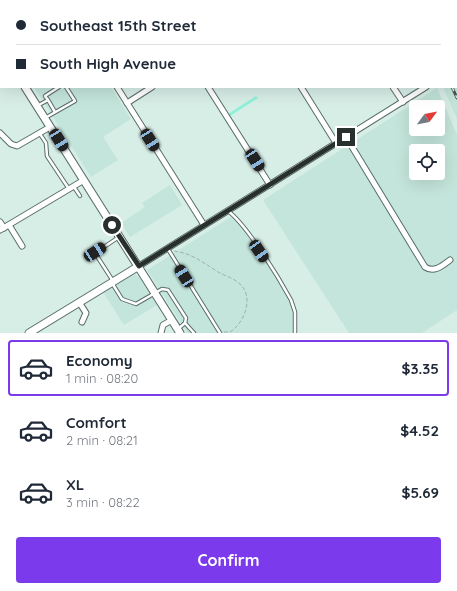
<!DOCTYPE html>
<meta charset="utf-8">
<style>
:root{--surface:#fff;--page:#f2f2f3;--text:#1f2937;--muted:#747a83;--line:#e0e1e3;--accent:#7c3aed}
body{margin:0;font-family:Quicksand,sans-serif;background:var(--page);color:var(--text);height:100vh;display:flex;flex-direction:column;font-size:15px;white-space:nowrap}
*{box-sizing:border-box;margin:0}
p{font-size:13px;color:var(--muted)}
.icon{flex:none;width:22px;height:22px;fill:none;stroke:currentColor;stroke-width:2;stroke-linecap:round;stroke-linejoin:round}
.map{position:relative;height:333px;overflow:hidden}
.details{display:flex;flex-direction:column;background:var(--surface);flex:1}
.details>*{flex:none}
.guide{position:absolute;left:0px;top:0px;width:457px;height:88px;box-shadow:0 4px 16px #0002;display:grid;align-content:center;height:88px;padding:0 16px;background:var(--surface)}
.needle{width:26px;rotate:58deg}
.controls{position:absolute;left:409px;top:100px;display:grid;gap:8px}
.controls a{display:grid;place-items:center;width:36px;height:36px;border-radius:4px;background:var(--surface);box-shadow:0 4px 16px #0002;font-size:20px}
.end{position:absolute;width:18px;height:18px;margin:-9px;border:5px solid #27302d;background:#fff;box-shadow:0 0 0 2px #fff}
.from{border-radius:50%}
.car{position:absolute;width:12px;height:24px;margin:-12px -6px;border-radius:5px;box-shadow:0 0 3px 1px #0007;background:linear-gradient(#222 24%,#8ab4d8 0 40%,#222 0 76%,#8ab4d8 0 86%,#222 0)}
.guide b{display:flex;align-items:center;gap:14px;height:38px;font-size:15px}
.guide b+b{border-top:1px solid var(--line)}
.guide i{width:10px;height:10px;background:var(--text)}
ul{padding:7px 0 0;list-style:none}
li{display:flex;align-items:center;gap:12px;height:56px;margin:0 8px 6px;padding:0 8px;border:2px solid transparent;border-radius:4px}
li div{flex:1}
li b{display:block;font-size:15px}
li em{font-style:normal;font-weight:800}
li.active{border-color:var(--accent)}
li>.icon{width:36px;height:36px;stroke-width:1.5}
.action{display:flex;gap:8px;margin-top:auto;padding:8px 16px}
.action a{flex:1;height:46px;border-radius:4px;background:var(--accent);color:#fff;font-size:16px;font-weight:800;line-height:46px;text-align:center}
.map>svg:first-child{display:block}
</style>
<div class="map">
<svg width="457" height="333" viewBox="0 0 457 333">
<rect width="100%" height="100%" fill="#d7eee7"/>
<g fill="#c4e5db" fill-rule="evenodd">
<path d="M405,0h52v119l-14,-32h13v-86z"/>
<path d="M34,87h77l20,32 -28,18 15,23 -27,17z"/>
<path d="M437,88l20,47v175l-35,23h-73l-86,-133zM416,107h22v22h-22zM416,151h22v22h-22z"/>
<path d="M170,185l12,20 -52,32 -9,-14 24,-16 -3,-4z"/>
<path d="M234,215l38,55 23,37 1,26h-109l-40,-63z"/>
<path d="M134,274l5,3 18,28 -33,20 -21,-33z"/>
</g>
<path fill="#8df1d8" d="M256,96l2,2 -28,18 -2,-2z"/>
<g fill="none" stroke-linecap="round" stroke-linejoin="round">
<g stroke="#5a6e69" stroke-width="4.5">
<g id="lane">
<path d="M456,69l1,-1"/>
<path d="M48,100l7,12"/>
<path d="M37,106l11,-6 -3,-4 14,-9"/>
<path d="M45,118l30,-17 -9,-14"/>
<path d="M40,134l6,9 1,13 22,33"/>
<path d="M74,187l6,9"/>
<path d="M228,211c19,14 51,67 63,89l4,12v21"/>
<path d="M168,249l52,84"/>
<path d="M113,281l-18,-28 24,-16"/>
<path d="M112,283l10,16 14,5 26,-15 6,1 18,28 -1,5 -7,6"/>
<path d="M185,323l9,10"/>
</g>
</g>
<g stroke="#5a6e69" stroke-width="7">
<g id="street">
<path d="M62,0l1,1"/>
<path d="M153,0l1,1"/>
<path d="M246,0v1"/>
<path d="M338,0v1"/>
<path d="M6,1l1,-1"/>
<path d="M290,1l2,-1"/>
<path d="M0,5l1,-1"/>
<path d="M0,80l1,-1"/>
<path d="M117,87l87,138"/>
<path d="M208,87l62,98"/>
<path d="M301,87l35,56"/>
<path d="M393,87l10,15"/>
<path d="M127,103l25,-16"/>
<path d="M0,133l11,11 6,2 33,-19"/>
<path d="M346,137l79,130c9,6 17,-1 25,-7"/>
<path d="M0,222l4,6"/>
<path d="M9,225l13,21"/>
<path d="M0,230l84,-50"/>
<path d="M139,266l287,-179"/>
<path d="M79,302l7,11 -4,9"/>
<path d="M161,333l2,-8 9,-5"/>
</g>
</g>
<g stroke="#5a6e69" stroke-width="9">
<g id="secondary">
<path d="M0,47l1,2"/>
<path d="M25,87l155,246"/>
<path d="M29,333l110,-67"/>
</g>
</g>
<path stroke="#9eb1ab" stroke-width="1" stroke-dasharray="4 2" stroke-linecap="butt" d="M174,251c17,2 30,12 44,21 9,5 20,7 26,17 8,14 -1,35 -14,43h-7"/>
<use href="#lane" stroke="#fff" stroke-width="2.5"/>
<use href="#street" stroke="#fff" stroke-width="5"/>
<use href="#secondary" stroke="#fff" stroke-width="7"/>
<g stroke="#495551" stroke-width="3">
<g id="rail">
<path d="M414,0v1"/>
<path d="M442,0v1"/>
<path d="M456,27l1,3"/>
<path d="M456,44l1,3"/>
<path d="M452,87l5,11"/>
</g>
</g>
<use href="#rail" stroke="#d7eee7" stroke-width="1.5" stroke-dasharray="4.5" stroke-linecap="butt"/>
</g>
<g fill="none" stroke-linecap="round" stroke-linejoin="round">
<path stroke="#27302d" stroke-width="5" d="M112,225l27,41 207,-129"/>
</g>
</svg>
<div class="controls">
<a><svg class="needle" viewBox="-14 -14 28 28"><path d="M0-13l5 13h-10z" fill="#e53935"/><path d="M0 13l5-13h-10z" fill="#747a83"/></svg></a>
<a><svg class="icon" aria-label="locate" viewBox="0 0 24 24"><circle cx="12" cy="12" r="6"/><path d="M12 2v4M12 18v4M2 12h4M18 12h4"/></svg></a>
</div>
<i class="end from" style="left:112px;top:225px"></i>
<i class="end" style="left:346px;top:137px"></i>
<i class="car" style="left:59px;top:140px;rotate:148deg"></i>
<i class="car" style="left:150px;top:140px;rotate:148deg"></i>
<i class="car" style="left:255px;top:160px;rotate:147deg"></i>
<i class="car" style="left:259px;top:251px;rotate:146deg"></i>
<i class="car" style="left:95px;top:252px;rotate:57deg"></i>
<i class="car" style="left:184px;top:276px;rotate:328deg"></i>
<div class="guide">
<b><i class="from"></i>Southeast 15th Street</b>
<b><i></i>South High Avenue</b>
</div>
</div>
<section class="details">
<ul>
<li class="active"><svg class="icon" aria-label="car" viewBox="0 0 24 24"><path d="M5 17H2v-5l4-1 3-4h7l3 4 3 1v5h-3M9 17h6M6 11h13"/><circle cx="7" cy="17" r="2"/><circle cx="17" cy="17" r="2"/></svg><div><b>Economy</b><p>1 min · 08:20</p></div><em>$3.35</em></li>
<li><svg class="icon" aria-label="car" viewBox="0 0 24 24"><path d="M5 17H2v-5l4-1 3-4h7l3 4 3 1v5h-3M9 17h6M6 11h13"/><circle cx="7" cy="17" r="2"/><circle cx="17" cy="17" r="2"/></svg><div><b>Comfort</b><p>2 min · 08:21</p></div><em>$4.52</em></li>
<li><svg class="icon" aria-label="car" viewBox="0 0 24 24"><path d="M5 17H2v-5l4-1 3-4h7l3 4 3 1v5h-3M9 17h6M6 11h13"/><circle cx="7" cy="17" r="2"/><circle cx="17" cy="17" r="2"/></svg><div><b>XL</b><p>3 min · 08:22</p></div><em>$5.69</em></li>
</ul>
<div class="action"><a>Confirm</a></div>
</section>
